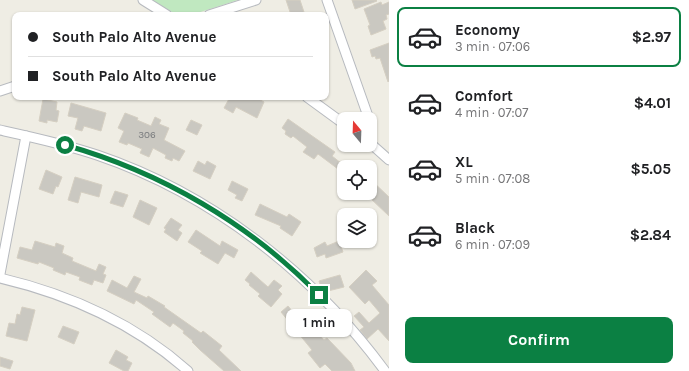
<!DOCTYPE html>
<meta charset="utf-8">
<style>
:root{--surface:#fff;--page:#f2f2f2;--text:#202124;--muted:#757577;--line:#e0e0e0;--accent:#0b8043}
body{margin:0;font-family:Karla,sans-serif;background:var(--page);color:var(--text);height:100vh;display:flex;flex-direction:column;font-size:15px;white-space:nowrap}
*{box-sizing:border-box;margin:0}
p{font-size:13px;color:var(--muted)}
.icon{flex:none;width:22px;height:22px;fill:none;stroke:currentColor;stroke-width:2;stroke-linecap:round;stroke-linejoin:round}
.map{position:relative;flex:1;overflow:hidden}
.details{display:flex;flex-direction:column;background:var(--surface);width:300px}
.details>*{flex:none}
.banner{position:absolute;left:12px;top:12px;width:317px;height:88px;border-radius:8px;box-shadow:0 1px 3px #0004;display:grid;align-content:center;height:88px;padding:0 16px;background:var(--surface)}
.needle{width:26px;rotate:341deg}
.tools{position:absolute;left:337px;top:112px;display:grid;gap:8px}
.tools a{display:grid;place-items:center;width:40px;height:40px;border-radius:8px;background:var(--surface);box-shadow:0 1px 3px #0004;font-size:20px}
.end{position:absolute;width:18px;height:18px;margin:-9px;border:5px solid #0b8043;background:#fff;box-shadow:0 0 0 2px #fff}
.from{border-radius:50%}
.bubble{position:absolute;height:28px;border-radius:8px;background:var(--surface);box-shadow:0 1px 3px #0004;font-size:13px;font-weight:700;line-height:28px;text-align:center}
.banner b{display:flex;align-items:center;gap:14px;height:38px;font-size:15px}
.banner b+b{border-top:1px solid var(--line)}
.banner i{width:10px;height:10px;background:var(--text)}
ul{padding:7px 0 0;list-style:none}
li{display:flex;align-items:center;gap:12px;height:60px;margin:0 8px 6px;padding:0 8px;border:2px solid transparent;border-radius:8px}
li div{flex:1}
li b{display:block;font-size:15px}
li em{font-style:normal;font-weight:700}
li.selected{border-color:var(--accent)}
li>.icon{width:36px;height:36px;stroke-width:1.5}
.button{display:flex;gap:8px;margin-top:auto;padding:8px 16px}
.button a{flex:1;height:46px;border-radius:8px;background:var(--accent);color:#fff;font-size:16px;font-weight:700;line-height:46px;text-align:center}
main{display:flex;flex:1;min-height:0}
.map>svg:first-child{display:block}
</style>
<main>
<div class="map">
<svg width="389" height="371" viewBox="0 0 389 371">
<rect width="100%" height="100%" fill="#efede4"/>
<path fill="#c0e8c0" d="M152,0h86l-47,15h-14z"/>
<g fill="#cac8c1" stroke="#d5cfc2">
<path d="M286,0h14l5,15h-14z"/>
<path d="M352,0h24l1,1 -22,8z"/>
<path d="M381,2l1,3 7,-3v12l-3,1 1,4 -4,2 3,8 -15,6 -3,-9 2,-1 -6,-16z"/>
<path d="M389,43v38l-1,1 -8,-24 -4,1 -1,-3 -3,1 -2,-7z"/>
<path d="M230,97h25l9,5 -7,16 -21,-11 -3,6 -9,-5z"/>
<path d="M43,99l14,3 -1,8 3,1 -2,11 -10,-2v3l-8,-2z"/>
<path d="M71,103l35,10 -5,18 -17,-5 -2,5 -7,-2 3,-11 -10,-2z"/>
<path d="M125,113l13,5 -1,2 14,6 4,-9 6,3 -2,4 10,4 -5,12 21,11 -6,10 -6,-3 -1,3 -7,-3 1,-3 -13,-7 -4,9 -9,-4 2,-4 -14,-6 -1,2 -8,-3 5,-11 -6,-3z"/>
<path d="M288,119l47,33 -3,4 14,11h-2l-2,5 -24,-18 -4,5 -11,-7 4,-5 -14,-11 -2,2 -6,-4 1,-3 -4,-3z"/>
<path d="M191,120l11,5 -5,10 -11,-5z"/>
<path d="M198,161l7,4 2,-4 9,5 -6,13 -17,-8z"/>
<path d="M46,170l16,7 -4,10 -2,-1 -3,8 -14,-5z"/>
<path d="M75,177l27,8 -3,12 -18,-5 -3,11 -10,-3z"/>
<path d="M370,179l19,18v19l-19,-18z"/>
<path d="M232,181l16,8 -6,12 -7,-3 2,-3 -9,-5z"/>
<path d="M115,191l13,4 -5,12 -13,-4z"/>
<path d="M140,200l17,8 -8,17 -16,-8z"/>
<path d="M260,204l27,13 2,-3 12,8 -9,14 -12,-8 1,-2 -26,-11z"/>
<path d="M171,218l11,7 -4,5 4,3 -5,8 -13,-9 2,-3 -2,-1z"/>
<path d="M196,230l24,16 2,-5 16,9 -4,8 -9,-5 -7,11 -18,-11 2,-2 -14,-9z"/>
<path d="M35,241l20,6 1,-4 8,3 -2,7 11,5 -1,3 24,10 3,-7 7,3 -3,7 3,1 -3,8 -9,-3 -2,5 -13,-5 1,-3 -14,-5 -1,3 -12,-5 1,-2 -15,-6 -1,2 -21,-6 3,-11 12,3z"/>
<path d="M339,241l4,11 -17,6 -1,-4 -8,3 -3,-9 11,-6 2,4z"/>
<path d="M366,270l11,11 -5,4 17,20v36l-11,-12 -11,10 -7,-9 4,-3 -10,-11 5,-4 10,11 11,-10 -11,-13 -4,4 -16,-17z"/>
<path d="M251,272l17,15 6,-7 8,6 -4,4 4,4 -11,13 -13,-11 2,-2 -11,-9 1,-1 -5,-4z"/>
<path d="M340,275l4,12 -16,4 -2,-5 -5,2 -2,-7z"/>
<path d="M134,276l7,3 -7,13 13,6 1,-2 17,10 -1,1 37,26 2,-2 19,15 -3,4 22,21h-17l-24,-21 -8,-8 1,-1 -10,-8 1,-2 -11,-8 -3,4 -18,-13 2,-2 -18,-12 -2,4 -27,-13 5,-11 15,8z"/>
<path d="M288,306l21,25 4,-3 11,12 3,-2 24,25 4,8h-23l-7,-7 -5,4 -12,-15 4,-3 -31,-38z"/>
<path d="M22,307l13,3 -8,31 -21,-5 3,-13 6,1 2,-10 3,1z"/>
<path d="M63,326l16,6 -5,12 -16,-7z"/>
<path d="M116,350l12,7 -2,3 6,3 -4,8h-4l-15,-8z"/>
<path d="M0,357l13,4 -3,8 -10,-3z"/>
</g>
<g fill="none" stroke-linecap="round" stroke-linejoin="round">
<g stroke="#b7babf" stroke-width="11">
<g id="street">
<path d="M143,0l24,15"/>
<path d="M327,0l42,119"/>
<path d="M209,15l47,-15"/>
<path d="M0,91l15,-5"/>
<path d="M307,97l37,27"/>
<path d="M370,123l1,3 -1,11"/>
<path d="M0,130c32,7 65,14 97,25 115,39 216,118 288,216"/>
<path d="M370,143l19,17"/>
<path d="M0,274l26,-138"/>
<path d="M0,278c68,16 135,46 188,93"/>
</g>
</g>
<use href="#street" stroke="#fff" stroke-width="9"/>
</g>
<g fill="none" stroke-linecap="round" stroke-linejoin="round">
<path stroke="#0b8043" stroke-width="5" d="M65,145c96,27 185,79 254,150"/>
</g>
<g text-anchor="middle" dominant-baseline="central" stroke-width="3" stroke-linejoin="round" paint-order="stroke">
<g font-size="10" fill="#787a7d">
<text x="147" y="135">306</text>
</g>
</g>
</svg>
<div class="tools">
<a><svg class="needle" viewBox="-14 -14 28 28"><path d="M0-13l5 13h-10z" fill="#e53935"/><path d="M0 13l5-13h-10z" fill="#757577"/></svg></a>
<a><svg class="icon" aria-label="locate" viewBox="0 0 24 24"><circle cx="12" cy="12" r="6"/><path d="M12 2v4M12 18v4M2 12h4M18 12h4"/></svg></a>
<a><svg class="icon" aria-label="layers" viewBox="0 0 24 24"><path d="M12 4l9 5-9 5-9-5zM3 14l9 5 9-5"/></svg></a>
</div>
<i class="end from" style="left:65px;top:145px"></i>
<i class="end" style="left:319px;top:295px"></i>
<div class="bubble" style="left:286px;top:309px;width:66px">1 min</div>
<div class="banner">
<b><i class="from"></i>South Palo Alto Avenue</b>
<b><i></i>South Palo Alto Avenue</b>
</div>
</div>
<section class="details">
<ul>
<li class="selected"><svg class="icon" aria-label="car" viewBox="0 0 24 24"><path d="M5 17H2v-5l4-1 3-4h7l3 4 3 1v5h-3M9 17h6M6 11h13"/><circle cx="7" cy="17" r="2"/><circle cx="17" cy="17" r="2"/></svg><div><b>Economy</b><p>3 min · 07:06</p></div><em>$2.97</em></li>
<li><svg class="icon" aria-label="car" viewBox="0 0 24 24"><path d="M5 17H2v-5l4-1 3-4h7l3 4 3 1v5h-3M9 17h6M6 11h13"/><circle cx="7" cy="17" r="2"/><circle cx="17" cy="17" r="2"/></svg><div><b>Comfort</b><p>4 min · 07:07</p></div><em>$4.01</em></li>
<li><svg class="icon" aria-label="car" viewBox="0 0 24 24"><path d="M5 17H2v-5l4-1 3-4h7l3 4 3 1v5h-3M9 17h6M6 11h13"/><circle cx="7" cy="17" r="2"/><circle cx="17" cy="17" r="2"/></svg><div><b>XL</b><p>5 min · 07:08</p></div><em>$5.05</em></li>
<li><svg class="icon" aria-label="car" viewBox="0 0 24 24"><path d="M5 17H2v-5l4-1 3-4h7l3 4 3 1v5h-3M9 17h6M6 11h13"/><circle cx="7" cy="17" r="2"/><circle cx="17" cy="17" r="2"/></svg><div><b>Black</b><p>6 min · 07:09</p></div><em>$2.84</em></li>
</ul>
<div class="button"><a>Confirm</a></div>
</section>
</main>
